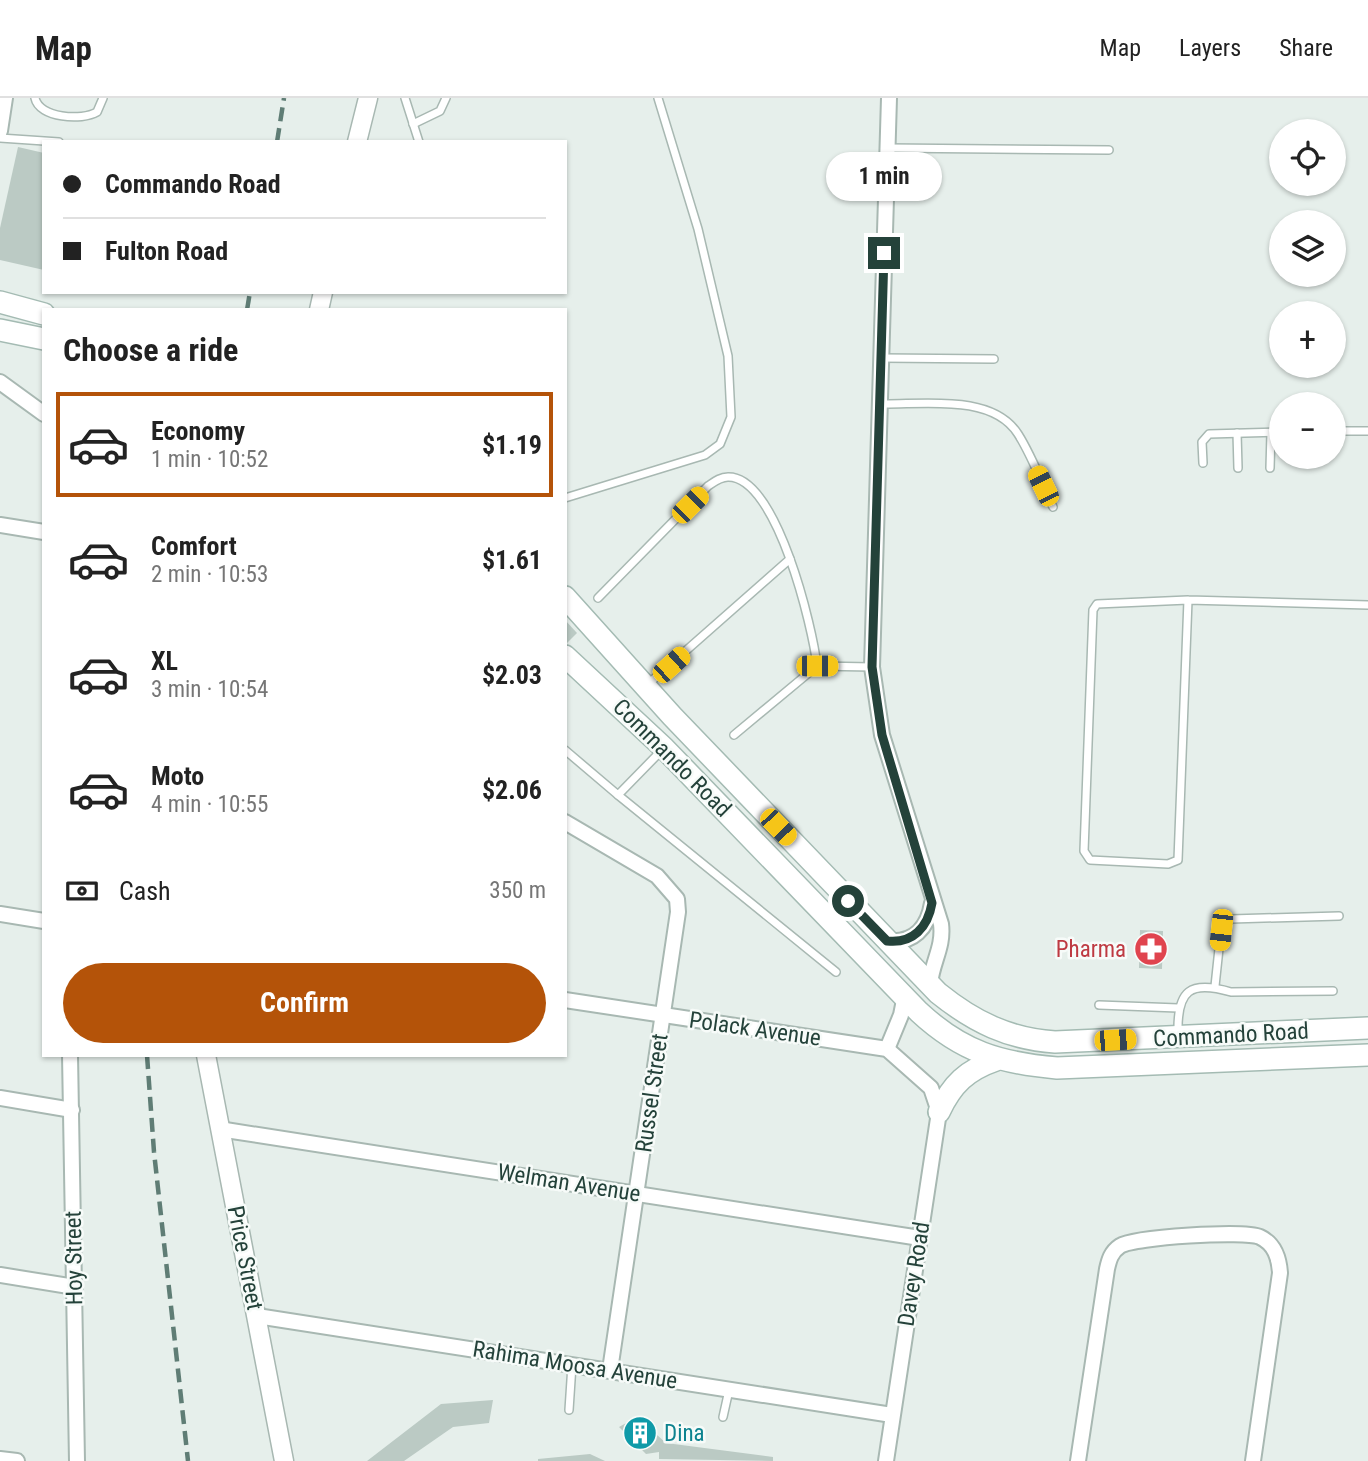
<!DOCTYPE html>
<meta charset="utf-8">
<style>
:root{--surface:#fff;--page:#f2f2f2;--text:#222;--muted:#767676;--line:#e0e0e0;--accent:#b45309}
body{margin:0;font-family:"Roboto Condensed",sans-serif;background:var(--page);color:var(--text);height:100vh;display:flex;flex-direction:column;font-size:26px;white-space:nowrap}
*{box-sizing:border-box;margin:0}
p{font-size:23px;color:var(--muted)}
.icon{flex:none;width:38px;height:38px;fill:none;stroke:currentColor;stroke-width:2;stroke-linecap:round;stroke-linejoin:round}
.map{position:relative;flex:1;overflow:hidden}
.details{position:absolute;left:42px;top:210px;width:525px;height:749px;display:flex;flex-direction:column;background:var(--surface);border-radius:0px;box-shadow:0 2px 5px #0004}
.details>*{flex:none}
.banner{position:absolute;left:42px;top:42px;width:525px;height:154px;border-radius:0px;box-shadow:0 2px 5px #0004;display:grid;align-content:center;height:154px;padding:0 21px;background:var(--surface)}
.fabs{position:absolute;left:1269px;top:21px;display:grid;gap:14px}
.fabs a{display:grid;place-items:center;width:77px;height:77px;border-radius:50%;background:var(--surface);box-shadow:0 2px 5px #0004;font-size:35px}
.end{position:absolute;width:32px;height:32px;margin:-16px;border:9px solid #24423a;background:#fff;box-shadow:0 0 0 4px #fff}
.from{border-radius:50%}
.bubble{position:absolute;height:49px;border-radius:24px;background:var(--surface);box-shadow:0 2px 5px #0004;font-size:23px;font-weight:700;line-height:49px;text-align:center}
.car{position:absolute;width:21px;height:42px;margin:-21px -10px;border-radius:9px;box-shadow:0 0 5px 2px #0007;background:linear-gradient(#f5c518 24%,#345 0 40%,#f5c518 0 76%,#345 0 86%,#f5c518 0)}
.banner b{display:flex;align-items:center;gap:24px;height:66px;font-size:26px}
.banner b+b{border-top:2px solid var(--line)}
.banner i{width:18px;height:18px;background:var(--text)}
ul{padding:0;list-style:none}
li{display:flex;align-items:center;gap:21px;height:105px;margin:0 14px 10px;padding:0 7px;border:4px solid transparent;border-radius:0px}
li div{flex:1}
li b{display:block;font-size:26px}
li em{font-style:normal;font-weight:700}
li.on{border-color:var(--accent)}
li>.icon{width:63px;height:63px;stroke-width:1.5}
h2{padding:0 21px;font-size:32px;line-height:84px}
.pay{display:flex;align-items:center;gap:18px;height:77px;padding:0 21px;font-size:26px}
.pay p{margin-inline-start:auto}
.primary-button{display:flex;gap:14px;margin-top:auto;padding:14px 21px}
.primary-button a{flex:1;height:80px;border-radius:42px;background:var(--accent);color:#fff;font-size:28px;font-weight:700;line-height:80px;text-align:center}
header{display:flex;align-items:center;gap:42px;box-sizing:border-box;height:98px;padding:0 35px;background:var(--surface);border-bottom:2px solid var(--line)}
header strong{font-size:33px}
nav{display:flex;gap:38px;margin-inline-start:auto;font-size:24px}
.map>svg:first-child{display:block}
</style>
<header>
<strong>Map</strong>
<nav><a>Map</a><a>Layers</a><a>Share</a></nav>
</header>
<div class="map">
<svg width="1368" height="1363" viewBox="0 0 1368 1363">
<rect width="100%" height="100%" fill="#e6efeb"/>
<g fill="#bbcac4">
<path d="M18,49l26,6v117l-44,-10v-32z"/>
<path d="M565,522l12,13 -12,12z"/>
<path d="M1140,832l23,1 -1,38 -23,-1z"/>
<path d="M493,1302l-4,23 -36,4 -49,34h-37l74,-57z"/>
<path d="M637,1319l29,26 107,14v4l-114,-2v-7l-13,2 -27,-27z"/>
<path d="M590,1356l15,7h-67v-2z"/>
</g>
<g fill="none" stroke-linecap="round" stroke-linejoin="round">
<g stroke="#a8b8b2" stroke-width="10">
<g id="service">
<path d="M35,0c4,20 47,23 62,14l6,-14"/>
<path d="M405,0l14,44"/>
<path d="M413,26l27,-13 6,-13"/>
<path d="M0,40l59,4"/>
<path d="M888,50l221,2"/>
<path d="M882,260l112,1"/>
<path d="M880,306c42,1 112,-11 138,30 14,22 24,49 35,73"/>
<path d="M1334,333h34"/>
<path d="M1237,335l1,35"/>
<path d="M1203,365l-1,-21 7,-8 72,-2"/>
<path d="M1270,370l1,-35"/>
<path d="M565,400l140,-43 15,-11 11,-27 -3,-61 -30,-127 -40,-131"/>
<path d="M598,500l110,-112c6,-4 12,-9 20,-9 49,-1 85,152 89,189l55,1"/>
<path d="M1188,502l-10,260 -10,4 -78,-4 -6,-9 9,-241 4,-6 91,-4 180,5"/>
<path d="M647,587l143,-126"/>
<path d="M734,637l83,-69"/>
<path d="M565,652l53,45 43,-44"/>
<path d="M618,697l218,177"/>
<path d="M1215,888l6,-56 10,-11 108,-3"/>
<path d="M1099,907l79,3"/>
<path d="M1178,935c-1,-43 12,-53 53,-41l102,-1"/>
<path d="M569,1312l3,-45"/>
<path d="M723,1319l6,-27"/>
</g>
</g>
<g stroke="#a8b8b2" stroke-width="18">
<g id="minor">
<path d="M889,0l-17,569 10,68 59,189c3,23 -9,38 -11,60"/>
<path d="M0,33l5,-33"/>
<path d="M0,284l44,32"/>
<path d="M0,427l44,7"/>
<path d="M565,724l92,54 20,23 1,13 -68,458"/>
<path d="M0,816l44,7"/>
<path d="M887,843c26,3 41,-13 45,-38"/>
<path d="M565,902l322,49 44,39 8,24 -53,349"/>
<path d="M887,951l14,-34 4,-20"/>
<path d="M70,957l7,406"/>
<path d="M0,1000l72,12"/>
<path d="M219,1031l701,109"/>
<path d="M0,1177l75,12"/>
<path d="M257,1218l635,99"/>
<path d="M0,1361l17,2"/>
<path d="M1078,1363l29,-192c2,-9 4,-17 13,-23 14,-9 125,-16 140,-9 15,7 19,21 20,36l-27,188"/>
</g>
</g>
<g stroke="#a8b8b2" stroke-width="21">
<g id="tertiary">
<path d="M357,44l11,-44"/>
<path d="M319,212l4,-18"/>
<path d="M206,957l78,406"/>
</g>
</g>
<g stroke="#a4bbb3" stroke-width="24">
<g id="secondary">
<path d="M0,204l44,12"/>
<path d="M0,232l44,9"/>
<path d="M565,499l107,119 266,277c36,29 71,46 117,49l313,-14"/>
<path d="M565,558l99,92 255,264c43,40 81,51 138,56l311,-13"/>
<path d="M939,1014c13,-28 28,-42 57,-52"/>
</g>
</g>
<use href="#service" stroke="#fff" stroke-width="7"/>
<use href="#minor" stroke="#fff" stroke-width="14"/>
<use href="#tertiary" stroke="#fff" stroke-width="18"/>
<use href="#secondary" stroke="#fff" stroke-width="21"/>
<g stroke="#5f7d75" stroke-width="4.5" stroke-dasharray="14 7" stroke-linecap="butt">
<path d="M277,44l7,-44"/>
<path d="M247,212l3,-18"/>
<path d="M147,957l7,97 34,309"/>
</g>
</g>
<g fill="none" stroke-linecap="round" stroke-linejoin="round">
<path stroke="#24423a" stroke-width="9" d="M848,803l39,40c26,3 41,-14 45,-38l-50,-168 -10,-68 12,-414"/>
</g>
<defs>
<g id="pharmacy-disc" transform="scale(1.75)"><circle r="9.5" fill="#e0444e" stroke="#f7fbf9"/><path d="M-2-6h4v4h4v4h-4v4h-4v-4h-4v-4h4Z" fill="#fff"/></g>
<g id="building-disc" transform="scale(1.75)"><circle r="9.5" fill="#0f9aa8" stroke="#f7fbf9"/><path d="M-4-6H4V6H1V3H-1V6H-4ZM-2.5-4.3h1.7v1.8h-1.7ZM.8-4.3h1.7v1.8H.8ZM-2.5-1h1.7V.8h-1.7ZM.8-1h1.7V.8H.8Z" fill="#fff"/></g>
</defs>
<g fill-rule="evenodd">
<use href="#pharmacy-disc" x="1151" y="851"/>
<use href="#building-disc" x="640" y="1335"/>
</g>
<g text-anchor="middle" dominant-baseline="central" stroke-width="5" stroke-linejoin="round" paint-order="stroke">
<g font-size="23" fill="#24423a" stroke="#f7fbf9">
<text transform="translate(672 660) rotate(45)">Commando Road</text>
<text transform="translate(755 931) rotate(8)">Polack Avenue</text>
<text transform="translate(1231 937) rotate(-3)">Commando Road</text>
<text transform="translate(652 995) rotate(-82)">Russel Street</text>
<text transform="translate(569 1085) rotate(9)">Welman Avenue</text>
<text transform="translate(74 1160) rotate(-91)">Hoy Street</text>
<text transform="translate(245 1160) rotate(79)">Price Street</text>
<text transform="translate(914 1176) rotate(-81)">Davey Road</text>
<text transform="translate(575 1267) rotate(9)">Rahima Moosa Avenue</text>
</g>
<g font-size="23" fill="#be3a42" stroke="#f7fbf9" text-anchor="end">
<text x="1126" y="851">Pharma</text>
</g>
<g font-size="23" fill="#0d838f" stroke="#f7fbf9" text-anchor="start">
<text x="664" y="1335">Dina</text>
</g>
</g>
</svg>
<div class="fabs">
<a><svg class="icon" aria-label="locate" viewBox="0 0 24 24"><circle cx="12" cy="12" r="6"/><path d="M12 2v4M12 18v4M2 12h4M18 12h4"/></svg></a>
<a><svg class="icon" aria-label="layers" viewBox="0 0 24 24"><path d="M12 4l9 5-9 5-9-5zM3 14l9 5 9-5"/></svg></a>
<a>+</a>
<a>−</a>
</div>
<i class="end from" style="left:848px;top:803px"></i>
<i class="end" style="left:884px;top:155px"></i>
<div class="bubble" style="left:826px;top:54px;width:116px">1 min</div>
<i class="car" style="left:1043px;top:388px;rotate:334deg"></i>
<i class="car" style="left:690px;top:407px;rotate:45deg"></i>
<i class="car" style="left:671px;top:567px;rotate:48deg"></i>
<i class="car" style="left:817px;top:568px;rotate:90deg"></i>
<i class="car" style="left:778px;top:729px;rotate:136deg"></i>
<i class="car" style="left:1221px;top:832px;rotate:186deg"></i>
<i class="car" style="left:1115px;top:942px;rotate:87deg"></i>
<div class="banner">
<b><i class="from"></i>Commando Road</b>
<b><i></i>Fulton Road</b>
</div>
<section class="details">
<h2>Choose a ride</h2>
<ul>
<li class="on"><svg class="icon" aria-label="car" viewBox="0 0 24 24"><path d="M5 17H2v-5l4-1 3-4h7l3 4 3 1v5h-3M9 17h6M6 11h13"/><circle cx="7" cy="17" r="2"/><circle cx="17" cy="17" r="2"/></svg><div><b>Economy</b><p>1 min · 10:52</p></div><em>$1.19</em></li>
<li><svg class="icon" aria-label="car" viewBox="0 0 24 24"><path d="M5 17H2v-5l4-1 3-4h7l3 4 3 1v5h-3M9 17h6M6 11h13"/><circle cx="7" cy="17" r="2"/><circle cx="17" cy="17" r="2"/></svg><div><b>Comfort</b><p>2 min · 10:53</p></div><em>$1.61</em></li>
<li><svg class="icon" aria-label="car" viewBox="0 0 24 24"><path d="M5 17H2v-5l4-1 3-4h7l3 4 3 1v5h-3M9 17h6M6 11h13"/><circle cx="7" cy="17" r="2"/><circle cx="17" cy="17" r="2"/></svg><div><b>XL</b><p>3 min · 10:54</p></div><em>$2.03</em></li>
<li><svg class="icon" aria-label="car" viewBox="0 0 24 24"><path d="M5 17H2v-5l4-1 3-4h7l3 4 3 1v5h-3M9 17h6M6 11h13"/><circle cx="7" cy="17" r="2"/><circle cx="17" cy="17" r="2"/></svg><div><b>Moto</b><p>4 min · 10:55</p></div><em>$2.06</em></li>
</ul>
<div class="pay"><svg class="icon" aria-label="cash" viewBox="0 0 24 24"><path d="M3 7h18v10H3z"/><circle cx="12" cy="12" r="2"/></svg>Cash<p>350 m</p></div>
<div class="primary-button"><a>Confirm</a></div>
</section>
</div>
